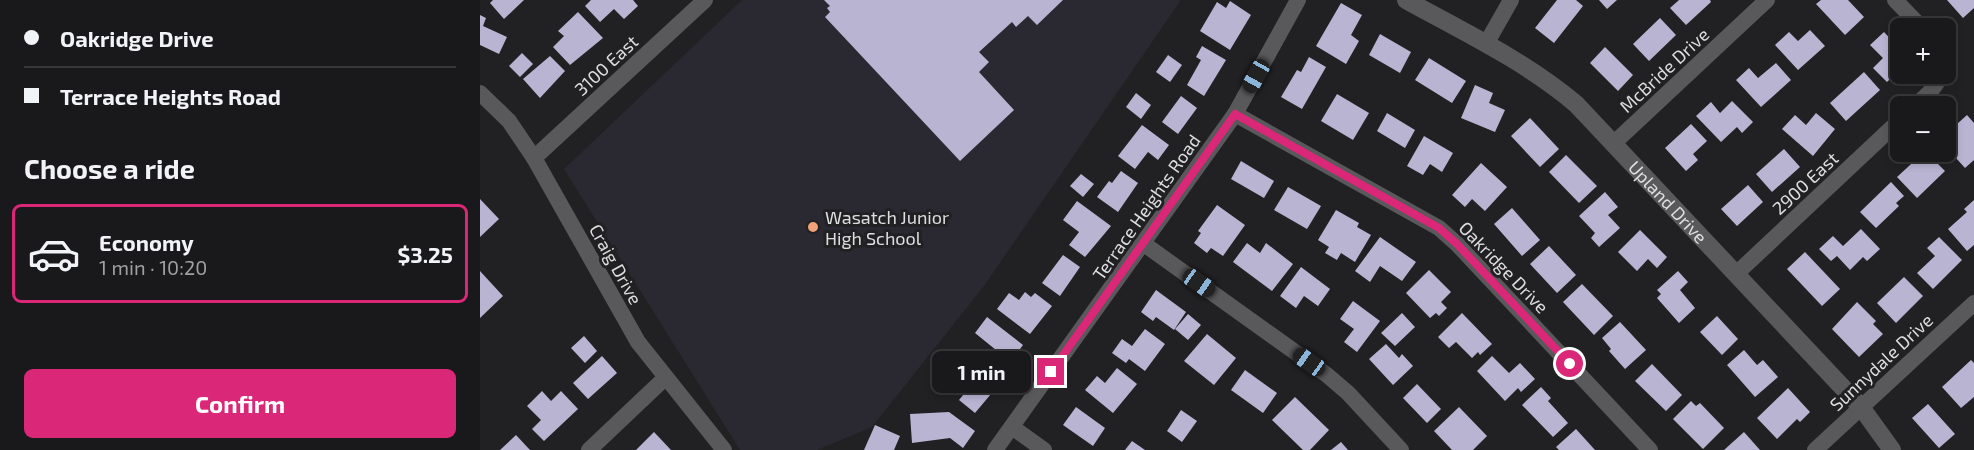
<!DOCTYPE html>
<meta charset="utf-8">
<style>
:root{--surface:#19181a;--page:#262527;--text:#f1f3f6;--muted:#9fa0a2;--line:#373739;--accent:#db2777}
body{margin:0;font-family:"Exo 2",sans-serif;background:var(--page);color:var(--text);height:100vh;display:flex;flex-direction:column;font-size:22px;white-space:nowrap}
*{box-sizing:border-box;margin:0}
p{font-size:20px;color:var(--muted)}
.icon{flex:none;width:33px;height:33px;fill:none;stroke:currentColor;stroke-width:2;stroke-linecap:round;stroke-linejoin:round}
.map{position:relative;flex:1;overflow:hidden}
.panel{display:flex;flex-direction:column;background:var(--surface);width:480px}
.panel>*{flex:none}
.banner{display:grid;align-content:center;height:132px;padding:0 24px;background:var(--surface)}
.tools{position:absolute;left:1410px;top:18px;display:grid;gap:12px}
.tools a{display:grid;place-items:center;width:66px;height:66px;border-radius:9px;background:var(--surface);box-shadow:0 3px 9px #0003,0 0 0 2px var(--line);font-size:30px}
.end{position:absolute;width:27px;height:27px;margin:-14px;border:8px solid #db2777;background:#fff;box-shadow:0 0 0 3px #fff}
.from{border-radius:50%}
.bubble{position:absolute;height:42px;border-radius:9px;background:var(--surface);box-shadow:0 3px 9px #0003,0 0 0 2px var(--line);font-size:20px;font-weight:700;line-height:42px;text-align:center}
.car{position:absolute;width:18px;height:36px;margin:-18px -9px;border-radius:8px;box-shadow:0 0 4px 2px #0007;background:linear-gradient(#222 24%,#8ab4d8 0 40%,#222 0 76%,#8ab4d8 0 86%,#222 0)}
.banner b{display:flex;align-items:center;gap:21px;height:57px;font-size:22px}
.banner b+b{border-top:2px solid var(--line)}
.banner i{width:15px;height:15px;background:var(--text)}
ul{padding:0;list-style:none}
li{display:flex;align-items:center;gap:18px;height:99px;margin:0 12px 9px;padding:0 12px;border:3px solid var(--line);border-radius:9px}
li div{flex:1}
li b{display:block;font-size:22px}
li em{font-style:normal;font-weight:700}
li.current{border-color:var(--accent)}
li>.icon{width:54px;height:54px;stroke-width:1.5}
h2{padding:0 24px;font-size:27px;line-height:72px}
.cta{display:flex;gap:12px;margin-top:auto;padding:12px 24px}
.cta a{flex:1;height:69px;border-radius:9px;background:var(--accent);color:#fff;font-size:24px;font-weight:700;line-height:69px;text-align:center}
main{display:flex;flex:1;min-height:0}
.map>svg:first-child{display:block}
</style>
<main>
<section class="panel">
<div class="banner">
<b><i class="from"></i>Oakridge Drive</b>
<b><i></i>Terrace Heights Road</b>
</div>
<h2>Choose a ride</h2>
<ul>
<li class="current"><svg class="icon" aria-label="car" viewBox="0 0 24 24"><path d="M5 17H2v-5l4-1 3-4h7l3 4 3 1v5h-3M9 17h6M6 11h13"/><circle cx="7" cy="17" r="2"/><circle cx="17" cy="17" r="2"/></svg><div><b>Economy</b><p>1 min · 10:20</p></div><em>$3.25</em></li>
</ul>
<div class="cta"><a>Confirm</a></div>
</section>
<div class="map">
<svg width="1494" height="450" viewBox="0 0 1494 450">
<rect width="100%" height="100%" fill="#212023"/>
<path fill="#2a2830" d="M262,0h439l-197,286 -112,141 -55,23h-77l-176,-281z"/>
<g fill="#bab4d3">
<path d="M13,0h31l-20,19 -14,-16z"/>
<path d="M111,0h42l5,6 -14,13 -10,-10 -14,13 -15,-16z"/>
<path d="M344,0h239l-26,25 -9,-9 -12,11 -4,-5 -33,30 10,10 -10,10 35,38 -54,51 -135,-144 5,-5 -3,-4 3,-2z"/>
<path d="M1077,0h19l7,6 -29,37 -19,-15z"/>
<path d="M1119,0h18l-10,9z"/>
<path d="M1199,0h31l1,2 -25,23 -16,-17z"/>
<path d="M1341,0h27l16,17 -19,18 -29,-31z"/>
<path d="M1467,0h27v8l-11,10z"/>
<path d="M750,1l21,14 -21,35 -30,-19 17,-29 9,6z"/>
<path d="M861,3l21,12 -11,20 8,6 -13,23 -30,-18z"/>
<path d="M98,12l25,26 -33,27 -17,-18 11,-11 -6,-5z"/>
<path d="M0,15l6,3 -3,8 24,11 -8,17 -19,-9z"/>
<path d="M1180,18l16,17 -27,26 -16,-17z"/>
<path d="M1330,30l15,16 -27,24 -23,-25 14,-13 9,9z"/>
<path d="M1404,32l16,17v20l-13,13 -14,-14 10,-10 -13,-13z"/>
<path d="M900,34l31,18 -11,21 -31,-18z"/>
<path d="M722,46l24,14 -22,36 -17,-11 14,-25 -5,-3z"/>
<path d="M1125,47l28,28 -15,16 -28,-28z"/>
<path d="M42,53l11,11 -13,13 -11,-11z"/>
<path d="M688,55l14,10 -12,17 -14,-10z"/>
<path d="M70,56l15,15 -25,27 -17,-19z"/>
<path d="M829,57l17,10 -24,42 -21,-12 16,-27 4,2z"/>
<path d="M949,58l37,23 -14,22 -37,-23z"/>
<path d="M1296,63l15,17 -30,27 -25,-27 13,-12 9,10z"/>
<path d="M1384,72l16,18 -34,31 -16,-18z"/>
<path d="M995,85l18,8 -4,10 16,7 -10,22 -34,-14z"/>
<path d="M656,93l15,12 -10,14 -15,-12z"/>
<path d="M857,94l32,19 -16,27 -32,-19z"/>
<path d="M701,96l16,12 -19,26 -16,-12z"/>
<path d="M1252,101l21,21 -11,11 -5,-6 -16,15 -25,-26 15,-14 9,11z"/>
<path d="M907,113l28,17 -10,18 -28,-17z"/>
<path d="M1336,113l19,16 -22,27 -31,-27 13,-14 11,10z"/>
<path d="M1487,115l7,8v37l-9,8 -19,-21v-13z"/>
<path d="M1050,118l29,31 -19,18 -29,-31z"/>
<path d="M1211,124l16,17 -14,13 5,6 -12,11 -21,-23z"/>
<path d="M662,125l27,20 -11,15 -10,-8 -13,17 -17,-13z"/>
<path d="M944,136l29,17 -11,19 -12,-8 -7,11 -16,-9z"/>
<path d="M1304,149l16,18 -28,25 -16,-18z"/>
<path d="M1444,152h2l19,19 -28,27 -20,-21z"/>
<path d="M1086,155l31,31 -18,17 -30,-31z"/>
<path d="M761,161l33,20 -10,17 -33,-19z"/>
<path d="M1001,163l26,24 -22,24 -13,-12 -7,8 -13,-12z"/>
<path d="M641,171l17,12 -20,29 -21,-15 12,-16 3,2z"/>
<path d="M601,174l13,10 -11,13 -13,-11z"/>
<path d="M1411,182l13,14 -8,7 3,3 -23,22 -16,-16z"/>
<path d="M1268,185l15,17 -26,24 -16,-17z"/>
<path d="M808,187l33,19 -14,23 -33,-19z"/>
<path d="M1125,192l13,15 -10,8 12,13 -21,19 -8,-9 4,-5 -16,-17z"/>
<path d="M0,199l19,20 -19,18z"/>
<path d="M1494,200v45l-7,6 -19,-22 19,-17 -3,-3z"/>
<path d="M597,201l34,25 -26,31 -16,-12 10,-13 -16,-12z"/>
<path d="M737,205l28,20 -22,31 -12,-8 -4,5 -13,-10 7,-10 -3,-2z"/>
<path d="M1032,208l28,32 -18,16 -28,-32z"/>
<path d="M856,210l23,13 -2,4 14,8 -16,27 -14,-9 -4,7 -12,-7 4,-6 -11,-7z"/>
<path d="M1381,229l19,20 -13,12 -4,-4 -13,13 -13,-14 -6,5 -12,-12 14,-13 10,10z"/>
<path d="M1160,230l27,27 -10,11 -9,-9 -11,12 -19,-19z"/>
<path d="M900,237l36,25 -14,19 -22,-15 -10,16 -15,-11z"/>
<path d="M1459,237l23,23 -29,29 -16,-16 18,-17 -8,-8z"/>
<path d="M767,243l13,10 6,-10 27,21 -21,27 -39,-29z"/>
<path d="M1069,246l27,29 -19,18 -27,-29z"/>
<path d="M1325,252l35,37 -18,17 -35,-37z"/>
<path d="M583,255l17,12 -20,29 -18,-13z"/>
<path d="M821,267l29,22 -12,17 -14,-10 -8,12 -16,-12z"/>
<path d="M949,270l22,22 -10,10 6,6 -8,8 -3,-3 -6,5 -24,-25z"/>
<path d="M0,271l23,25 -23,22z"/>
<path d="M1198,271l10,11 -8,8 15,18 -16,15 -22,-25 4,-4 -4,-4z"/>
<path d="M1424,277l19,19 -27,27 -19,-20z"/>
<path d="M1102,284l31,32 -19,19 -31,-33z"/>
<path d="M676,290l30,22 -12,18 -18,-13 -3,4 -12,-9z"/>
<path d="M545,292l6,5 4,-4 17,13 -22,28 -33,-25 12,-16 10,7z"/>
<path d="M873,301l27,20 -23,31 -13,-10 10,-13 -14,-10z"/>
<path d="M1377,302l19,19 -3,3 10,10 -24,23 -27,-28z"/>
<path d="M922,313l13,14 -20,19 -14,-13z"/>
<path d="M982,313l30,31 -12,11 -2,-3 -6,6 -16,-16 -7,6 -11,-11z"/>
<path d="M708,314l13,11 -13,15 -13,-11z"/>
<path d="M1237,316l21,23 -16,16 -22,-23z"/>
<path d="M507,317l36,28 -20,27 -15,-12 8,-10 -21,-17z"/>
<path d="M1140,322l26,28 -21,19 -16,-18 2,-2 -9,-11z"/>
<path d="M665,329l20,15 -20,27 -16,-12 -3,4 -14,-10 10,-14 10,7z"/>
<path d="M727,334l29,24 -22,27 -30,-24z"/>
<path d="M104,336l13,15 -12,12 -14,-15z"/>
<path d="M906,344l13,14 3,-4 11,12 -20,19 -24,-26z"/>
<path d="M1264,350l13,15 6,-5 15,17 -23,20 -28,-32z"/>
<path d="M122,356l15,17 -29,26 -15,-16z"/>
<path d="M1012,356l17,17 11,-10 15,16 -14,13 -3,-4 -13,13 -28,-30z"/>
<path d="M1491,360l3,3v34l-13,11 -19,-21z"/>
<path d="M1172,364l30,31 -16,16 -31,-30z"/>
<path d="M637,368l20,16 -24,29 -28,-23 12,-14 8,7z"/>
<path d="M494,370l22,18 -21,25 -16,-13 13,-16 -6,-4z"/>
<path d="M765,370l32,23 -14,20 -32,-23z"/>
<path d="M937,384l24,25 -14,14 -24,-25z"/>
<path d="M1061,387l10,11 -3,3 20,22 -15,14 -31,-32z"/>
<path d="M1308,388l22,24 -10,10 -3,-3 -20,20 -20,-21z"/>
<path d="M62,391l9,10 10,-10 17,18 -34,32 -12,-12 9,-9 -14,-14z"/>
<path d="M815,397l34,33 -19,20h-7l-31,-30z"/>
<path d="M1211,401l5,5 4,-3 24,25 -21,21 -30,-30z"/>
<path d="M1448,404l27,30 -16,14 -27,-30z"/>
<path d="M596,407l29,21 -12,18 -30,-21z"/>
<path d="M979,407l28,29 -14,14h-21l-18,-19z"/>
<path d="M701,410l16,11 -15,21 -15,-11z"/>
<path d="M469,412l26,19 -12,17 -13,-10 -38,5 -2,-29z"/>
<path d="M395,425l25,11 -6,14h-30z"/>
<path d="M1096,429l19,21h-36l-3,-3z"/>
<path d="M174,432l17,18h-35z"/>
<path d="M1264,432l16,18h-36z"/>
<path d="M36,435l14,15h-30z"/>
<path d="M652,441l13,9h-20z"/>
<path d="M861,442l7,8h-17z"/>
</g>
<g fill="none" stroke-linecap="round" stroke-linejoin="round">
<g stroke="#59595b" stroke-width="16">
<path d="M1415,0l27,28"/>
<path d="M1006,44l25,-44"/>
<path d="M0,93l29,28 25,37 104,184 86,108"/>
<path d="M1435,106c10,-9 22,-19 26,-32"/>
<path d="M755,114l204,114 18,16 193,206"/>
<path d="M1134,143l153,-143"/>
<path d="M54,158l171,-158"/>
<path d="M664,244l183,131 21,18 53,57"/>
<path d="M1256,274l164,-154"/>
<path d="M532,427l32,23"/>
<path d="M109,450l76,-72"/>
<path d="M515,450l240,-336 63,-114"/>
<path d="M1335,450l159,-147"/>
</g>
<path stroke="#59595b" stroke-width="18" id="s1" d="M926,0c58,32 119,61 170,104l285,303 31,43"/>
</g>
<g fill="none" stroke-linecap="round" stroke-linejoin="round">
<path stroke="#db2777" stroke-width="8" d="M571,372l184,-258 204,114 18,16 113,120"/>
</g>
<circle fill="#f0a279" stroke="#212023" stroke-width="2" cx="333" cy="227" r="6"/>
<g text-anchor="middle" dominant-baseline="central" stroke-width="6" stroke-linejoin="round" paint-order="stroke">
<g font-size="18" fill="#dedee0" stroke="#212023">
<text transform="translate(126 65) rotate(-43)">3100 East</text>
<text transform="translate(1184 70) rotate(-43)">McBride Drive</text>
<text transform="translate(1325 183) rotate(-43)">2900 East</text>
<text stroke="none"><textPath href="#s1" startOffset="334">Upland Drive</textPath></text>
<text transform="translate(666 207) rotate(-55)">Terrace Heights Road</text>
<text transform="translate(136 264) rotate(61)">Craig Drive</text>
<text transform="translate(1024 267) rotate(46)">Oakridge Drive</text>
<text transform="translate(1401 362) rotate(-43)">Sunnydale Drive</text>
</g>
<g font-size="18" fill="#dedee0" stroke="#212023" text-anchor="start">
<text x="345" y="217">Wasatch Junior<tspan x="345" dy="21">High School</tspan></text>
</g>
</g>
</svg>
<div class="tools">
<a>+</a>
<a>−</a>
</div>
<i class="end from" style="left:1090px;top:364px"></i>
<i class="end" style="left:571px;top:372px"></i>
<div class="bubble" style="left:452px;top:351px;width:99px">1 min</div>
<i class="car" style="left:776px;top:76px;rotate:209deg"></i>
<i class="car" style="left:719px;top:283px;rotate:125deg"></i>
<i class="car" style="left:829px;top:362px;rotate:305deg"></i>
</div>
</main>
